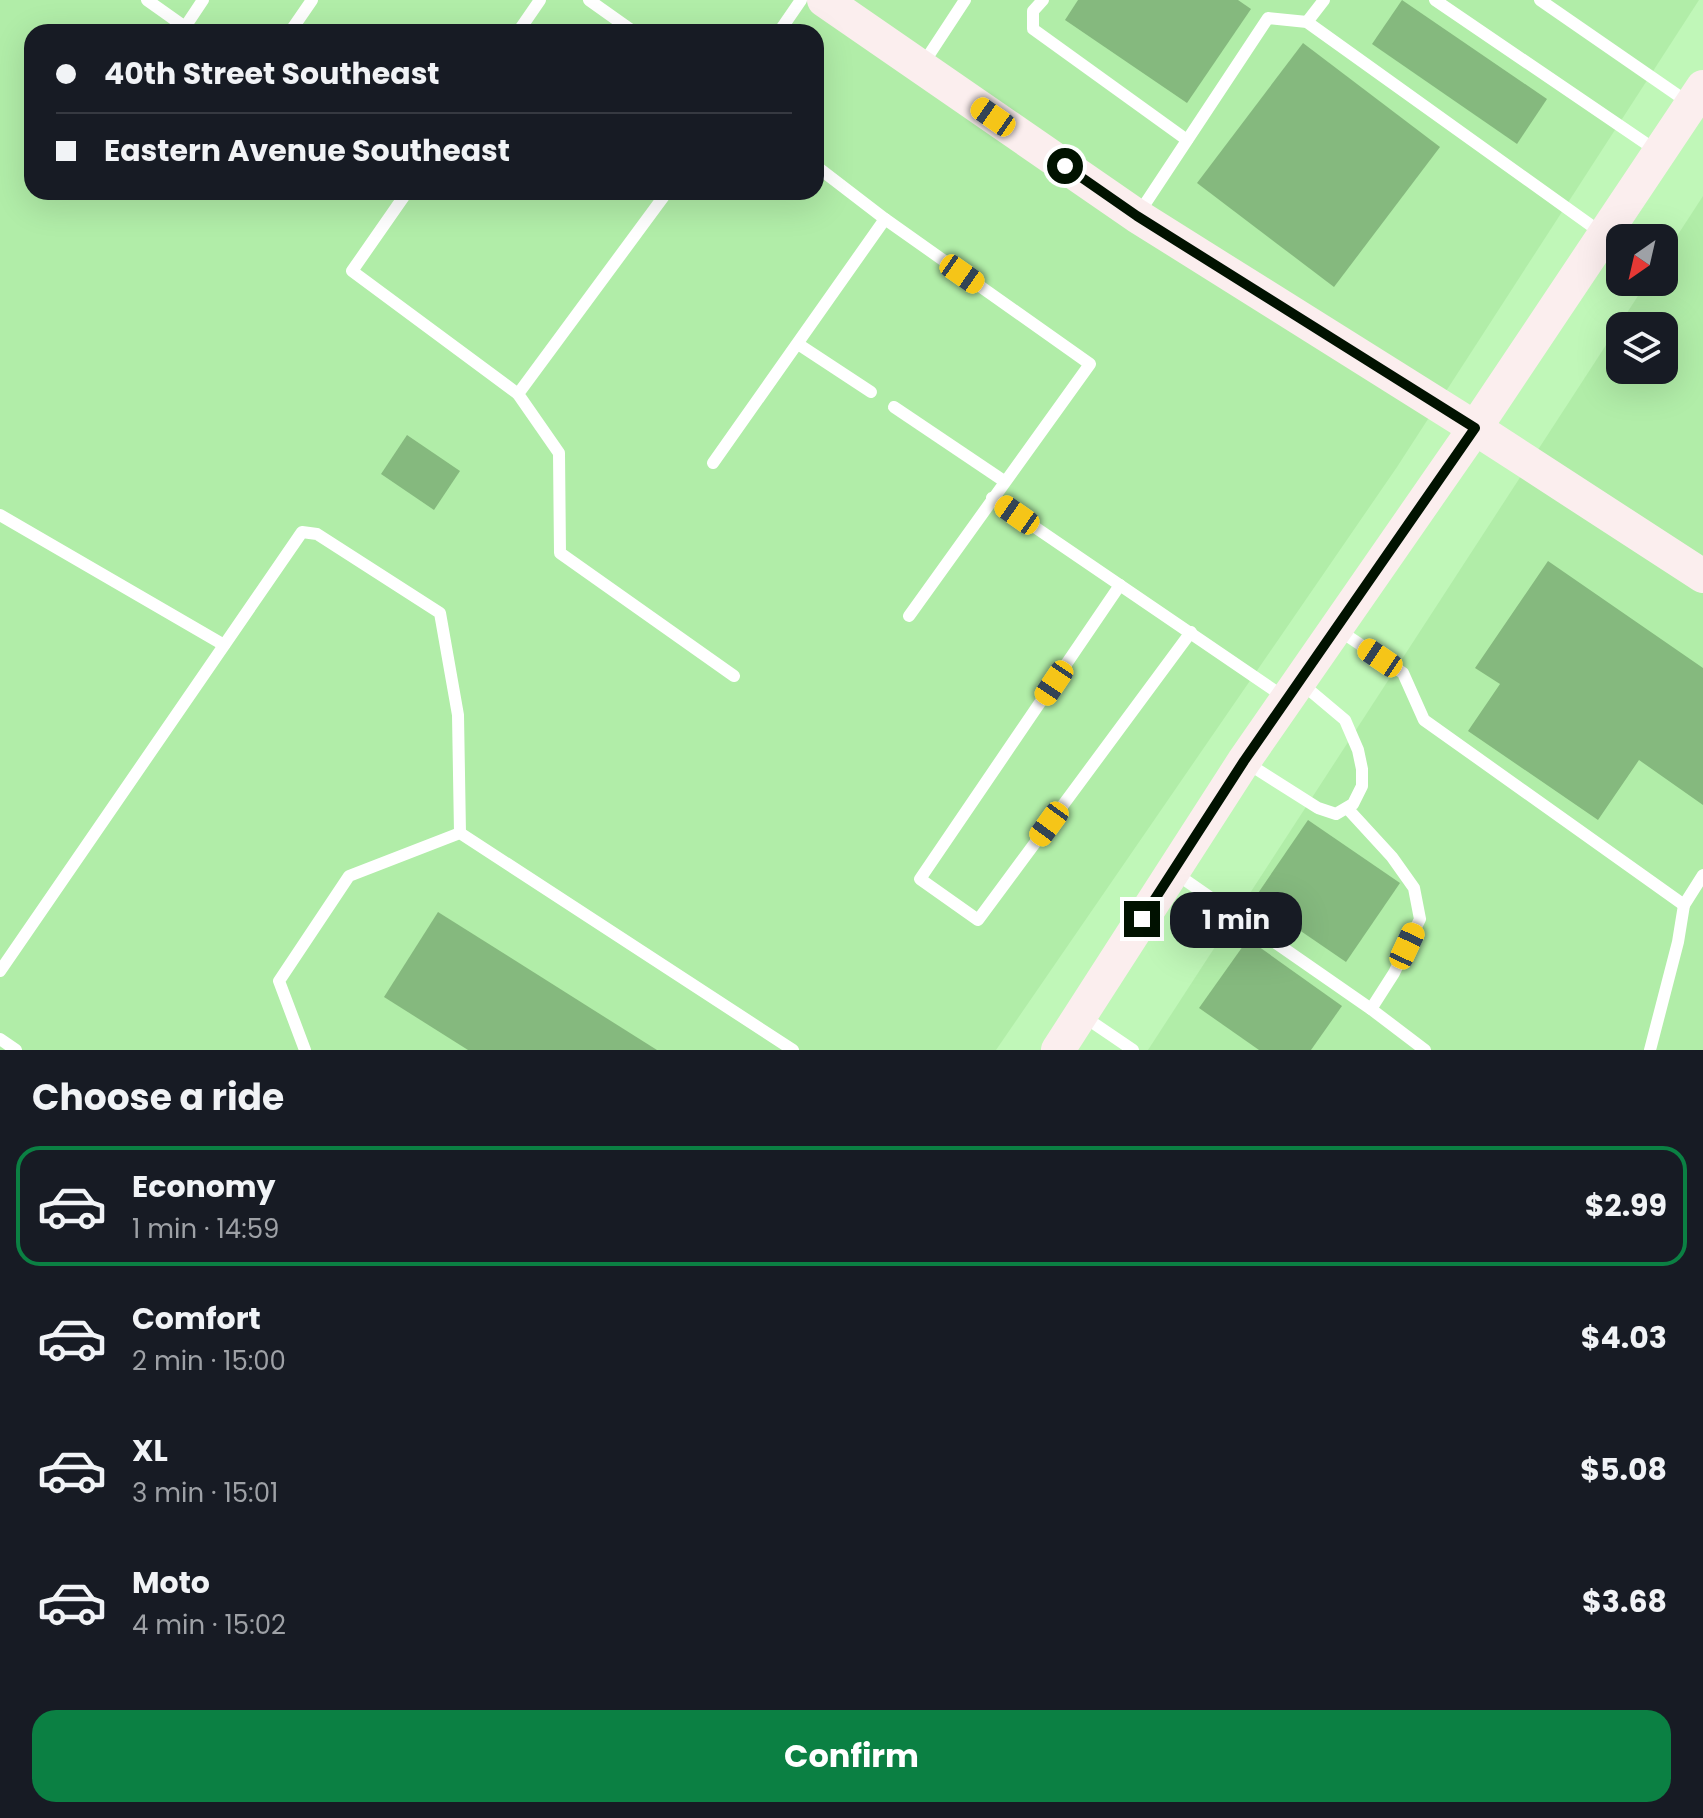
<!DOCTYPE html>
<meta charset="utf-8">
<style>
:root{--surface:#171b24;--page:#20242c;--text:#f1f3f6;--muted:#9ea1a6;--line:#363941;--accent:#0b8043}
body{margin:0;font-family:Poppins,sans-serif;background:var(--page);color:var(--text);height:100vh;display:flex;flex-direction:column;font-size:30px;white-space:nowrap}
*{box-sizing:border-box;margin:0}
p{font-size:26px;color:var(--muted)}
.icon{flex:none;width:44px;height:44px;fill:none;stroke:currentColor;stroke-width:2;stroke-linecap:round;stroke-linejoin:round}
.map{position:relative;height:1050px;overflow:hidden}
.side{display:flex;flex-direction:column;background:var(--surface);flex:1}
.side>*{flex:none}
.top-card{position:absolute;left:24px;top:24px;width:800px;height:176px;border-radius:24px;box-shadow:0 8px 32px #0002;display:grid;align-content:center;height:176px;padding:0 32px;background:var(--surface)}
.needle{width:52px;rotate:214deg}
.fabs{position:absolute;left:1606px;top:224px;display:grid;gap:16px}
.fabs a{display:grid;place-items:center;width:72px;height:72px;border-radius:16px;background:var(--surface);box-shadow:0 8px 32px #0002;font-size:40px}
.end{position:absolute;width:36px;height:36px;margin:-18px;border:10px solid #011200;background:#fff;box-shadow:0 0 0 4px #fff}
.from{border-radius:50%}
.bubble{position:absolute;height:56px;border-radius:24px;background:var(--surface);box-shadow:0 8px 32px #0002;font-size:26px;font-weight:700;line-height:56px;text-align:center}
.car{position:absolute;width:24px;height:48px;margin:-24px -12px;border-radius:10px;box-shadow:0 0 6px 2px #0007;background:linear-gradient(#f5c518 24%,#345 0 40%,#f5c518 0 76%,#345 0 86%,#f5c518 0)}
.top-card b{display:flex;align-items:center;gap:28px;height:76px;font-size:30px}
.top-card b+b{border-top:2px solid var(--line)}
.top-card i{width:20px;height:20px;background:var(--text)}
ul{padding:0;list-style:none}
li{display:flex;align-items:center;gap:24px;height:120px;margin:0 16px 12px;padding:0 16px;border:4px solid transparent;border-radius:24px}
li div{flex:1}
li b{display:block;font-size:30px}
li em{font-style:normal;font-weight:700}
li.selected{border-color:var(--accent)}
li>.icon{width:72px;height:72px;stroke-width:1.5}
h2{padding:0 32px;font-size:36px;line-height:96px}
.action{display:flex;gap:16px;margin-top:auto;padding:16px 32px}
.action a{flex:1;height:92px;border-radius:24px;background:var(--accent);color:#fff;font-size:32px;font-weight:700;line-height:92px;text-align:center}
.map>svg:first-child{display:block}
</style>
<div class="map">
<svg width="1703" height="1050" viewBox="0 0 1703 1050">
<rect width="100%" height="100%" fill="#c0f7b8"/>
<g fill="#b1eda8" fill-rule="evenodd">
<path d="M0,0h1699l-302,467 -401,583h-996zM32,32h784v160h-784z"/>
<path d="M1703,196v854h-555l499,-768h17v-26zM1620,326h44v44h-44z"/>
</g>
<g fill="#85b97e">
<path d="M1078,0h160l13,9 -64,94 -122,-83z"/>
<path d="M1402,0l145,99 -30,45 -145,-100z"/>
<path d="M1303,43l137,104 -106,140 -137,-104z"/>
<path d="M407,435l53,36 -26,39 -53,-36z"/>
<path d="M1548,561l155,107v137l-64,-45 -41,60 -130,-89 32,-47 -25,-16z"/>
<path d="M1308,820l92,63 -54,79 -92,-63z"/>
<path d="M438,912l219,138h-189l-84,-53z"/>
<path d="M1248,939l94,67 -31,44h-52l-60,-42z"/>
</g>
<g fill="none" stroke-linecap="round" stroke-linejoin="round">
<g stroke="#fff" stroke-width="12">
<path d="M147,0l38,27 18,-27"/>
<path d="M589,0l45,32"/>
<path d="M1043,0l-10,11v18l154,111"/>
<path d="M1435,0l222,151"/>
<path d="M1540,0l149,103"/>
<path d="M1307,22l17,-22"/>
<path d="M290,32l22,-32"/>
<path d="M518,32l22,-32"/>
<path d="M779,32l22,-32"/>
<path d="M923,64l42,-64"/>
<path d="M816,166l69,53 205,145 -181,252"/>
<path d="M407,192l-55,79 166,123"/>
<path d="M667,192l-149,202 41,59 1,100 174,123"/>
<path d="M1139,213l129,-195 39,4 296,212"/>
<path d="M798,344l73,48"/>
<path d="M894,407l110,74"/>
<path d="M713,463l172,-244"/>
<path d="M992,498l292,199"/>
<path d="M0,515l224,130"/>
<path d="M1120,585l-200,294 58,41 213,-288"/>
<path d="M1337,629l66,44 21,47 260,185 19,-30"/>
<path d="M1247,763l71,45 18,6 17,-10 9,-18v-17l-4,-19 -13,-30 -44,-37"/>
<path d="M1175,873l196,136 23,-36 26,-54 -6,-31 -22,-31 -45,-49"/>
<path d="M0,971l302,-439 15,2 123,79 18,102 2,118"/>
<path d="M1371,1009l54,41"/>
<path d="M1083,1016l50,34"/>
<path d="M0,1039l16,11"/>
<path d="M305,1050l-26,-69 70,-105 111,-43 333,217"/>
<path d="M1650,1050l28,-108 6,-37"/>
</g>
<g stroke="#fbeeee" stroke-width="34">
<path d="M824,0l313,216 338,212 228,148"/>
<path d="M1058,1050l186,-289 231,-333 228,-341"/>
</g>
</g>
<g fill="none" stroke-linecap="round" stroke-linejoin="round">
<path stroke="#011200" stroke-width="10" d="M1065,166l72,50 338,212 -231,333 -102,158"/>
</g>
</svg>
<div class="fabs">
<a><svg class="needle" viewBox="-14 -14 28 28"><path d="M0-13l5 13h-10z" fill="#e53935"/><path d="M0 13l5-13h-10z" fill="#9ea1a6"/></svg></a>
<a><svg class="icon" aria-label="layers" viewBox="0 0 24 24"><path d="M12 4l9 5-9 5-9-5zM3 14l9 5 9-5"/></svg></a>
</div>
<i class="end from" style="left:1065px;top:166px"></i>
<i class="end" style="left:1142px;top:919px"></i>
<div class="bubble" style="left:1170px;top:892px;width:132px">1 min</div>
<i class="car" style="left:993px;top:117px;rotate:305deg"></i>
<i class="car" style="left:962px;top:274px;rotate:125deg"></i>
<i class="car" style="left:1017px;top:515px;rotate:305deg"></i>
<i class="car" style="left:1380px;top:658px;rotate:304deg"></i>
<i class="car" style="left:1054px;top:683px;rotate:214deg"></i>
<i class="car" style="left:1049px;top:824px;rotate:216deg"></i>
<i class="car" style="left:1407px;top:946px;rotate:25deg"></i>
<div class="top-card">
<b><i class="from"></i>40th Street Southeast</b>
<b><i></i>Eastern Avenue Southeast</b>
</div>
</div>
<section class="side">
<h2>Choose a ride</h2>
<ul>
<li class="selected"><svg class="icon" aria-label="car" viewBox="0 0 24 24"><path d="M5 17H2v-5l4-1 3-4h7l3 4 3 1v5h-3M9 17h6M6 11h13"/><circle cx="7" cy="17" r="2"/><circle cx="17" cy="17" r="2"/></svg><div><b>Economy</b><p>1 min · 14:59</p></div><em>$2.99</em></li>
<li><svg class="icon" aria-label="car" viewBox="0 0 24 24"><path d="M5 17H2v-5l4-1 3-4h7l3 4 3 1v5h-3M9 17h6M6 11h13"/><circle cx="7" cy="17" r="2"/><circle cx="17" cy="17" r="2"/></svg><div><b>Comfort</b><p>2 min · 15:00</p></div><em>$4.03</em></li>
<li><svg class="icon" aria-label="car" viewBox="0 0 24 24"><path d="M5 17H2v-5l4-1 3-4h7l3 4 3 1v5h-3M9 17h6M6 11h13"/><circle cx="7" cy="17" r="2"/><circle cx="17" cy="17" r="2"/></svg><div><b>XL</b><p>3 min · 15:01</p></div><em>$5.08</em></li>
<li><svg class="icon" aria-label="car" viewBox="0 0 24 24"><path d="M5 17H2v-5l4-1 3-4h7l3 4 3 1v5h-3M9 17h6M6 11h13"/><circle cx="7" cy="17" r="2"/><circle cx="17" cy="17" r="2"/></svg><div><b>Moto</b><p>4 min · 15:02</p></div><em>$3.68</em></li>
</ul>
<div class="action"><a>Confirm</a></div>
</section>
